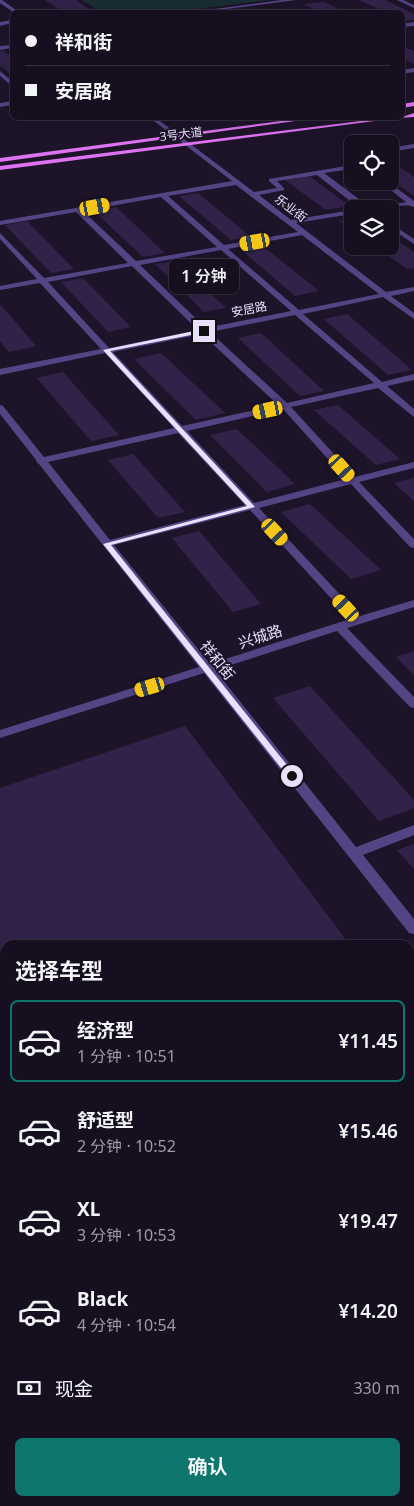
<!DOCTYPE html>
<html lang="zh">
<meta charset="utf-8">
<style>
:root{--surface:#160f20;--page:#1f1829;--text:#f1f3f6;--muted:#9e9ca5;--line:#352f3e;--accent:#0f766e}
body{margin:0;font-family:"Noto Sans","Noto Sans SC",sans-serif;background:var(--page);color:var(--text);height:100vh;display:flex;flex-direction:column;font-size:19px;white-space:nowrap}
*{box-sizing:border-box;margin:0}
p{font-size:16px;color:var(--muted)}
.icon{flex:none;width:28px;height:28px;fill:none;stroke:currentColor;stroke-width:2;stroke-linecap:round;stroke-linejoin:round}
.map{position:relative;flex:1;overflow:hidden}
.details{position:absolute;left:0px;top:940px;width:415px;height:566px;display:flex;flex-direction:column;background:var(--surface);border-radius:15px 15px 0 0;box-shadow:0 5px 20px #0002,0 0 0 1px var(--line)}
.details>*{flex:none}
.hud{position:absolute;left:10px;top:10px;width:395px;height:110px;border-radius:8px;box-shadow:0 5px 20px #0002,0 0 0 1px var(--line);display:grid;align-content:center;height:110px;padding:0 15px;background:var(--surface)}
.controls{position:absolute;left:344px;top:135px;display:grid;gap:10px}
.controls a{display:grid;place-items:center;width:55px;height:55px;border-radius:8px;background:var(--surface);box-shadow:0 5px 20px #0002,0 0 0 1px var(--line);font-size:25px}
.end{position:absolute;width:22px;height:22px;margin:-11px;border:6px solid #e9e0fc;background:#111;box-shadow:0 0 0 2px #111}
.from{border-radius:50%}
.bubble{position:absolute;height:35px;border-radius:8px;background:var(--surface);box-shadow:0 5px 20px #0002,0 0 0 1px var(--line);font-size:16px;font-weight:600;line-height:35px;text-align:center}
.car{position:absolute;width:15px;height:30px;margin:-15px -8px;border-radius:6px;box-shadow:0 0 4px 1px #0007;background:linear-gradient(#f5c518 24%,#345 0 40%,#f5c518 0 76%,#345 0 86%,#f5c518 0)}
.hud b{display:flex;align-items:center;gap:18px;height:48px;font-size:19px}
.hud b+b{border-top:1px solid var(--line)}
.hud i{width:12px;height:12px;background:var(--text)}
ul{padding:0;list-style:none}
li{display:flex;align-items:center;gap:15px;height:82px;margin:0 10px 8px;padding:0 5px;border:2px solid transparent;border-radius:8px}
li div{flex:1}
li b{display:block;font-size:19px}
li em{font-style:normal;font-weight:600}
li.selected{border-color:var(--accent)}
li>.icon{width:45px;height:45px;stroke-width:1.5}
h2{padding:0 15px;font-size:22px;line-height:60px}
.pay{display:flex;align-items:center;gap:12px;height:55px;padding:0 15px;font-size:19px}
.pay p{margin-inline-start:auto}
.action{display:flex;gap:10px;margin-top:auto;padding:10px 15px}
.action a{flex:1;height:58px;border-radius:8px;background:var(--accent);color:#fff;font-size:20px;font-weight:600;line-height:58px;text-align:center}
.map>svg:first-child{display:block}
</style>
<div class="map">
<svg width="414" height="1506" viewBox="0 0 414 1506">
<rect width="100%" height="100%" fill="#1d142a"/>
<path fill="#182e33" d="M82,0h188l-100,12h-69z"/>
<g fill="#322249">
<path d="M45,0h31l16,12h-29z"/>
<path d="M359,0h26l29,14v6l-12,1v-9h-17z"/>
<path d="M324,2l21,10h-25l-16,-8z"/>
<path d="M273,9l8,3h-30v-1z"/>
<path d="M402,46l12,5v13l-12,-6z"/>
<path d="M0,51h4l8,6v14l-4,1 -8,-7z"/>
<path d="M390,160l24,17v19l-24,-17z"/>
<path d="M309,176l41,30 -24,4 -41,-30z"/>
<path d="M198,193l53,44 -20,3 -52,-44z"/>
<path d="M116,207l49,46 -22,4 -49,-46z"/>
<path d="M352,219v12l-13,-10z"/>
<path d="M27,221l47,48 -23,4 -46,-48z"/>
<path d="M390,235l24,17v16l-7,1 -32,-23h15z"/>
<path d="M263,246l56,45 -24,5 -54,-46z"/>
<path d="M176,261l50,47 -22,4 -49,-48z"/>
<path d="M83,278l48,49 -23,5 -47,-50z"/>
<path d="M0,304l36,42 -27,6 -9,-11z"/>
<path d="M347,314l65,56 -24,5 -64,-56z"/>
<path d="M261,333l63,58 -24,5 -62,-58z"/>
<path d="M161,353l64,60 -29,7 -62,-61z"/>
<path d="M63,372l56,63 -28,6 -54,-63z"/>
<path d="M338,405l62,54 -24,6 -62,-55z"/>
<path d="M237,429l58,55 -28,8 -57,-57z"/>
<path d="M133,454l52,58 -27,6 -50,-58z"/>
<path d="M414,478v23l-20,-18z"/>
<path d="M310,504l71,66 -30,9 -70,-67z"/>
<path d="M199,531l62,73 -28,8 -61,-74z"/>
<path d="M414,651v24l-18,-18z"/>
<path d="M310,686l104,114v8l-35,13 -106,-123z"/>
<path d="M185,726l165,219h-345v172l-5,-11v-318z"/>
<path d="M414,844v25l-17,-19z"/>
<path d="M410,1024l4,5v477h-228l-2,-5h226z"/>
</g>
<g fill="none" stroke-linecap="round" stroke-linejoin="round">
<g fill="#554484" fill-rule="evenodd">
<path d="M0,0h2l17,12h-6l-13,-9z"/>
<path d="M282,0h14l-93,12h-11z"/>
<path d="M397,0h6l11,5v3z"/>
<path d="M12,20v3l-12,3v-4z"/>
<path d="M414,22v4l-12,1v-3z"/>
<path d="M12,45v3l-12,2v-4z"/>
<path d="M414,68v4l-12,2v-4z"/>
<path d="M0,71l12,10v5l-12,-10z"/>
<path d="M12,101v4l-12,2v-4z"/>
<path d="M150,118h6l98,74 23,-4 -8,-7v-2l83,-14v4l-28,4 47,35 35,-6 -27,-21h8l27,20v6c-15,-6 -36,8 -52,1 -10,-4 -34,-25 -45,-33l-40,6 7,7v2l-25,5 32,25 61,-10v4l-56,9 90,69 28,-5v4l-23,5 23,17v6l-31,-22 -80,17 79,68 32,-8v6l-27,6 27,23v8l-36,-29 -87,19 64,70 59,-15v6l-55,14 55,57v9l-4,-1 -59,-63 -92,24 101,108 54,-16v7l-67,21 67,69v11l-4,-1 -73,-76 -122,39 141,177 58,-22v10l-51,20 51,64v15l-5,-1 -205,-260 -204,65v-8l199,-63 -160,-203 -2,-1 -1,-3 -36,-46v-9l3,1 41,51 130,-29 -69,-75 -105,22v-6l101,-20 -61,-66 -40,7v-4l37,-7 -37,-40v-6l44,45 84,-15 -52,-51 -76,13v-4l232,-40zM236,185l62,47 -74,13 -56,-49zM161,197l56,50 -81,14 -53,-50zM302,235l77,59 -80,16 -71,-61zM221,250l70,61 -85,17 -66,-63zM132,266l66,64 -89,18 -61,-66zM295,315l79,68 -87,20 -77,-71zM202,334l76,71 -96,21 -69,-74zM283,409l63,70 -92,24 -67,-72zM178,433l67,72 -135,35 -62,-78zM250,510l100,109 -140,45 -96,-119z"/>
<path d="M414,144v4l-24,4v-4z"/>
<path d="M390,223l24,16v5l-24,-16z"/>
</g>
<g fill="#dd73f0" fill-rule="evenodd">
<path d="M414,102v4l-12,2v-4z"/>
<path d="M414,113v4l-15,1z"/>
<path d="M304,118h13l-317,44v-4z"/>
<path d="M385,118h13l-398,52v-4z"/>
</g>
</g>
<path fill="#e9e0fc" d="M204,329l2,3 -96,19 145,156 -144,38 184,230v3h-6l-186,-234 144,-38 -144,-156z"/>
<g text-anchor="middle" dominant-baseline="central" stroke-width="4" stroke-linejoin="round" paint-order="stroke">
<g font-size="12" fill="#e9e0fc" stroke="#1d142a">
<text transform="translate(181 134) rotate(-7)">3号大道</text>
<text transform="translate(291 208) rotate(37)">乐业街</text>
<text transform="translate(249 309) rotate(-11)">安居路</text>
</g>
<g font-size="15" fill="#e9e0fc" stroke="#1d142a">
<text transform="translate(260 636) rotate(-18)">兴城路</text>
<text transform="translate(218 660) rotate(51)">祥和街</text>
</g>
</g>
</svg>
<div class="controls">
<a><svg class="icon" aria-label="locate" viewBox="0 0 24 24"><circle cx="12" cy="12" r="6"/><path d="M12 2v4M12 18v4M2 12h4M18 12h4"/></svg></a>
<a><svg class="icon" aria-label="layers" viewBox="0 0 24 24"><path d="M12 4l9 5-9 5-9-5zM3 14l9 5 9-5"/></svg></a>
</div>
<i class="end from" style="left:292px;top:776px"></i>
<i class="end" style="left:204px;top:331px"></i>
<div class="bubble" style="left:169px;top:259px;width:70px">1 分钟</div>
<i class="car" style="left:95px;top:207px;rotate:80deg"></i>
<i class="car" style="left:255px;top:242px;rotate:260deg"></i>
<i class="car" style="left:268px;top:410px;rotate:258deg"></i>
<i class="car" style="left:342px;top:468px;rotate:138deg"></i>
<i class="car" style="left:275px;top:532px;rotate:137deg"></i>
<i class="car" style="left:346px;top:608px;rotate:317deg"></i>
<i class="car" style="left:150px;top:687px;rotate:253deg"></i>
<div class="hud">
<b><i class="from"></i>祥和街</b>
<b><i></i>安居路</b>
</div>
<section class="details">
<h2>选择车型</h2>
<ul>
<li class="selected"><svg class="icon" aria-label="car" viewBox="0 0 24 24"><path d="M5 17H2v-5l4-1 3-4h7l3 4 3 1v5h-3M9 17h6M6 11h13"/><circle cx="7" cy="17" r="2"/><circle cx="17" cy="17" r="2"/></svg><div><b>经济型</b><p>1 分钟 · 10:51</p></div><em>¥11.45</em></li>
<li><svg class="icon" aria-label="car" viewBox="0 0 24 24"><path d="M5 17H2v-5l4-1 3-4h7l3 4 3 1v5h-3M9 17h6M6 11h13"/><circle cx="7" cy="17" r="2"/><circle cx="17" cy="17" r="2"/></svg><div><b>舒适型</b><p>2 分钟 · 10:52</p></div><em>¥15.46</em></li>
<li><svg class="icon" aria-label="car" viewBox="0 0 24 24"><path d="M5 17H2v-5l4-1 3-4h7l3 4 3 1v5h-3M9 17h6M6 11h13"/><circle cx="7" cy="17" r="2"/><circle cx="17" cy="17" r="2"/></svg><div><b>XL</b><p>3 分钟 · 10:53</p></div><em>¥19.47</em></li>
<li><svg class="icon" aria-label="car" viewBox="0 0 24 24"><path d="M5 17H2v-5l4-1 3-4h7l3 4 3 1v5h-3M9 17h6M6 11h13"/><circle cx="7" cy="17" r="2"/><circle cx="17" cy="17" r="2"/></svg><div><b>Black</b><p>4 分钟 · 10:54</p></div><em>¥14.20</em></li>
</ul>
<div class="pay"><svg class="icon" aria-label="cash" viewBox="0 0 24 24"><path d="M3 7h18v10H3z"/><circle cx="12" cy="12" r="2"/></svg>现金<p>330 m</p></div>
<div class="action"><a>确认</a></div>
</section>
</div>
